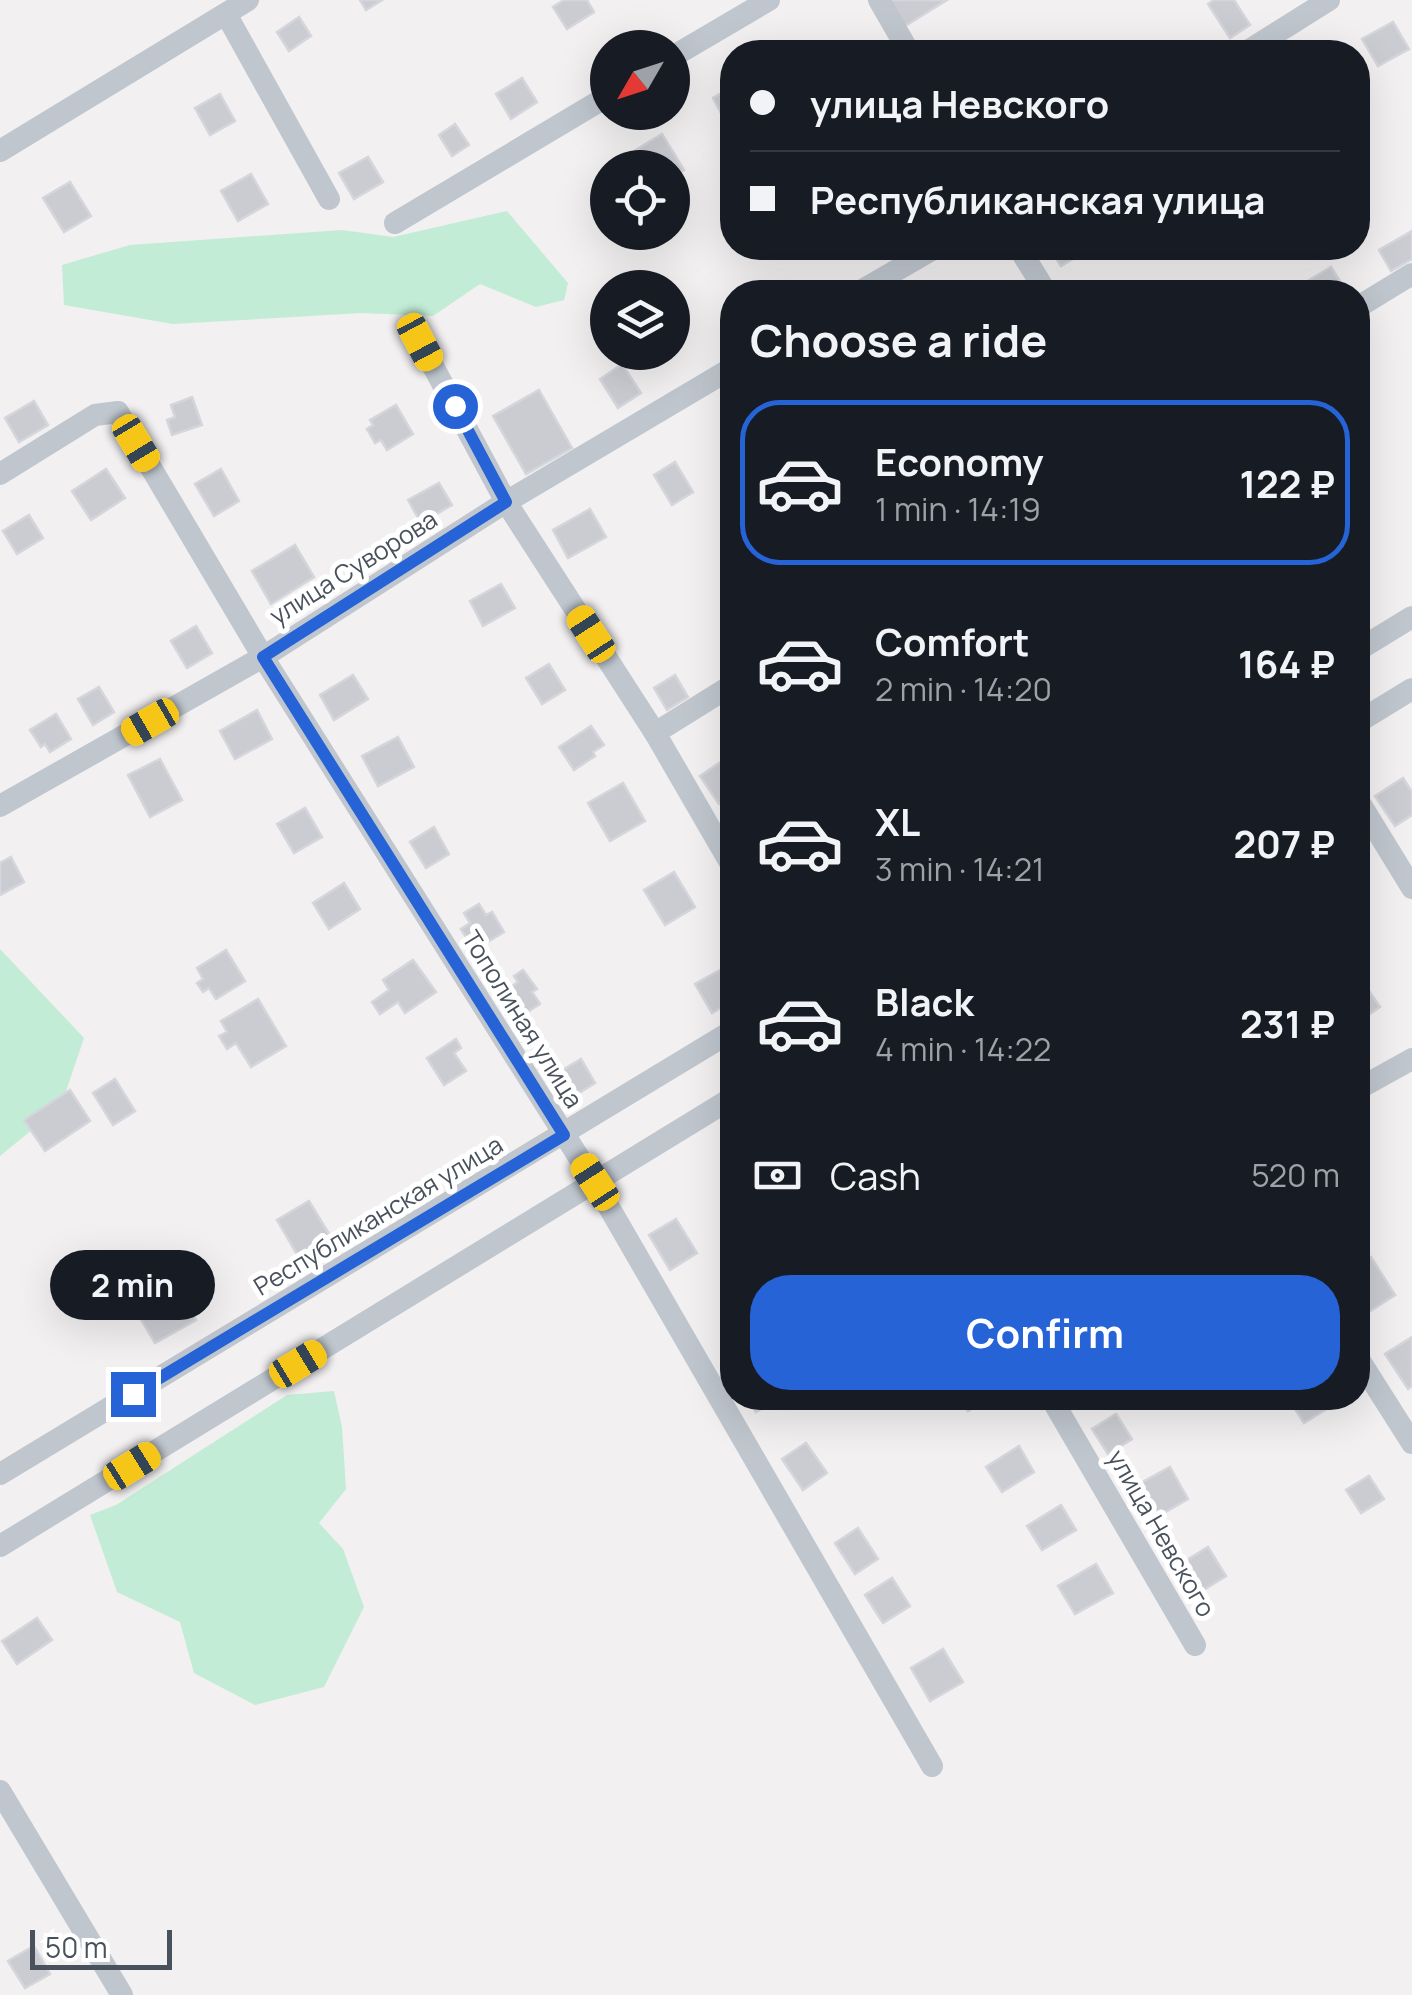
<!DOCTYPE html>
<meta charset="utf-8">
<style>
:root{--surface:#171b24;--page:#20242c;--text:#f1f3f6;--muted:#9ea1a6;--line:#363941;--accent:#2663d6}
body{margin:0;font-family:Manrope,sans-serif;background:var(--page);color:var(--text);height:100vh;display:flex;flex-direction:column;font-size:38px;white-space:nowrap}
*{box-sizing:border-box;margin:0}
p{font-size:32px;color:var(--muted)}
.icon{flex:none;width:55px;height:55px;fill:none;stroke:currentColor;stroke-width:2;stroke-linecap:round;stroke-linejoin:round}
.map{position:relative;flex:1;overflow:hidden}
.details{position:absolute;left:720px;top:280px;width:650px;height:1130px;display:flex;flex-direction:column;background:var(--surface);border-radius:40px;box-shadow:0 10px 40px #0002}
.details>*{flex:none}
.top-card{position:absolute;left:720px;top:40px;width:650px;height:220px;border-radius:40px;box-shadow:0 10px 40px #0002;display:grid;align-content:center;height:220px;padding:0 30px;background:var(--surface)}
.needle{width:65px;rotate:231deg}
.buttons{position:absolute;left:590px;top:30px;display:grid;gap:20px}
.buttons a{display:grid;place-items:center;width:100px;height:100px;border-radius:50%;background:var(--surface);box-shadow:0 10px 40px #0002;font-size:50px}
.scale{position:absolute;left:30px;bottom:25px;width:142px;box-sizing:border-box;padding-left:10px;border:5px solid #49525c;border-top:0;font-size:28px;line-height:35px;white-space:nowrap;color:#49525c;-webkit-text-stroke:8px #fff;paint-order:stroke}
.end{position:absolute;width:45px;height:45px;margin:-22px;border:12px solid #2663d6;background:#fff;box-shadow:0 0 0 5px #fff}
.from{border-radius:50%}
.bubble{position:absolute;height:70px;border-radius:35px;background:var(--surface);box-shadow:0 10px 40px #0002;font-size:32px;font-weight:700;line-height:70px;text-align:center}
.car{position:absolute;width:30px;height:60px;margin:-30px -15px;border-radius:12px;box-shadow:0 0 8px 2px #0007;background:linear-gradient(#f5c518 24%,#345 0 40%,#f5c518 0 76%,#345 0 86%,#f5c518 0)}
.top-card b{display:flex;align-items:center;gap:35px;height:95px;font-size:38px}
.top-card b+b{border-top:2px solid var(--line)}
.top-card i{width:25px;height:25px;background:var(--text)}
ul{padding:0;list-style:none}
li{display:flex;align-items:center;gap:30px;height:165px;margin:0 20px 15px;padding:0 10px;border:5px solid transparent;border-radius:40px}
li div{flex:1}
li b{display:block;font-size:38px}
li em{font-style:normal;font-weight:700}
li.selected{border-color:var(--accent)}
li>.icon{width:90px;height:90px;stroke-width:1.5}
h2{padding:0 30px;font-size:45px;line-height:120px}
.pay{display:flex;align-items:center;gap:25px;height:110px;padding:0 30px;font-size:38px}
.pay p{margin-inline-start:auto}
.action{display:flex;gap:20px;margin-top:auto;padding:20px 30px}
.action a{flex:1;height:115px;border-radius:40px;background:var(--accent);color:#fff;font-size:40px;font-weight:700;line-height:115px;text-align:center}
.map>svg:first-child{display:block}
</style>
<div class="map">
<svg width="1412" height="1995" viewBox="0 0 1412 1995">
<rect width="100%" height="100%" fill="#f2f0f0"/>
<g fill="#c2ecd6">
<path d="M507,211l61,72 -4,17 -28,7 -56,-23 -47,32 -72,-3 -188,11 -109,-19 -2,-40 68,-20 212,-15 51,7z"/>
<path d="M0,949l84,89 -23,68 -61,50z"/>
<path d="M334,1391l8,36 4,62 -27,34 24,26 21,58 -40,80 -69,18 -61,-32 -14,-51 -63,-30 -27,-77 26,-10 171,-110z"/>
</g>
<g fill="#caccd2" stroke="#d5d6db" stroke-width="2.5">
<path d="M360,0h22l-16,10z"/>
<path d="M564,0h23l7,12 -27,17 -14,-22z"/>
<path d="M889,0h58l-42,26z"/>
<path d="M1214,0h20l16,25 -20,13 -22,-34z"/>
<path d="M299,17l12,19 -22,15 -12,-19z"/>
<path d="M1393,22l16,27 -31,17 -16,-27z"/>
<path d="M1169,42l7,10h-15l-2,-3z"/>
<path d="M522,78l15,24 -26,17 -15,-25z"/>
<path d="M732,87v47l-19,-36z"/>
<path d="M220,94l15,27 -25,14 -15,-27z"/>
<path d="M455,124l14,21 -17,11 -13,-21z"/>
<path d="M662,134l22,36 -12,7v-9h-26l-10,-18z"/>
<path d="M368,157l15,25 -29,17 -15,-26z"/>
<path d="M251,174l17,30 -30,17 -17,-30z"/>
<path d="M70,182l21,34 -27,16 -21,-34z"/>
<path d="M1412,231v28l-21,12 -12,-21z"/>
<path d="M1049,248h39l1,1 -28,17z"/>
<path d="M1331,267l16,25h-48l-3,-4z"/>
<path d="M622,364l19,29 -23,15 -18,-29z"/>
<path d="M539,390l33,58 -46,26 -33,-58z"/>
<path d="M192,397l10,28 -30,10 -5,-15 8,-3 -4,-12z"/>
<path d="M34,401l14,24 -29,17 -14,-24z"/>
<path d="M396,405l17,29 -26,16 -6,-10 -6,3 -8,-14 6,-4 -3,-5z"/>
<path d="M675,462l18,30 -21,13 -18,-30z"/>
<path d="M106,469l19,29 -34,22 -19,-29z"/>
<path d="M221,469l18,32 -25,15 -19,-32z"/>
<path d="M439,483l13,22 -31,18 -13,-23z"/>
<path d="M590,509l16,28 -38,21 -15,-28z"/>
<path d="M29,515l14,23 -26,16 -14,-23z"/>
<path d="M295,545l19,32 -43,27 -19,-33z"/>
<path d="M501,584l14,24 -32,18 -13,-25z"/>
<path d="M196,626l16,27 -25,15 -16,-27z"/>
<path d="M549,664l16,26 -23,14 -16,-26z"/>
<path d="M353,675l15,24 -34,21 -14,-25z"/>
<path d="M675,675l13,22 -21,13 -13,-22z"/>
<path d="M99,687l15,25 -21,13 -15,-26z"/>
<path d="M257,710l15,29 -37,20 -15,-28z"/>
<path d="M56,714l15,25 -21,13 -5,-8 -4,3 -11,-17z"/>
<path d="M591,726l13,19 -11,7 2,4 -21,14 -15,-23z"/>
<path d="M398,737l16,30 -36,19 -16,-30z"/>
<path d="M160,759l22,41 -32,17 -22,-42z"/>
<path d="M725,759l7,12v24l-13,9 -19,-28z"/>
<path d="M1403,778l9,14v23l-17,11 -20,-30z"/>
<path d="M623,783l22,38 -35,20 -22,-38z"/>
<path d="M305,808l17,29 -28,16 -17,-29z"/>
<path d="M434,827l15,27 -23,14 -16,-26z"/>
<path d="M11,857l13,25 -24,13v-32z"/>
<path d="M674,872l21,35 -30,18 -21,-35z"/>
<path d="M344,883l16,26 -31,20 -16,-26z"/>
<path d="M479,904l7,11 6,-3 12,20 -30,18 -13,-21 9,-6 -6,-10z"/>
<path d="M226,950l19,31 -29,18 -7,-11 -6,4 -6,-9 6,-4 -6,-11z"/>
<path d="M413,960l23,32 -31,21 -7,-11 -18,12 -8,-12 17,-12 -6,-10z"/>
<path d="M724,968l8,14v19l-20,12 -17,-29z"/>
<path d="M523,970l14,19 -5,3 8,12 -22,14 -16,-25 16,-11 -4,-6z"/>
<path d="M1367,988l13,19 -22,15v-27z"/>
<path d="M258,999l28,47 -35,21 -15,-24 -9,6 -8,-13 8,-4 -6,-11z"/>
<path d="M456,1039l5,9 -7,5 12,18 -22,14 -17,-27z"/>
<path d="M581,1059l14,24 -29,18 -15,-24z"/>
<path d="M115,1079l20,32 -22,14 -20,-32z"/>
<path d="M70,1090l20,31 -45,30 -21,-31z"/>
<path d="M309,1201l22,36 -33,19 -21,-36z"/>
<path d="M676,1219l21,34 -27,17 -21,-35z"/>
<path d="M1371,1257l24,38 -34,22 -3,-7v-44z"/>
<path d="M174,1282l22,38 -41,23 -22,-37z"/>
<path d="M1412,1337v49l-4,3 -23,-35z"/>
<path d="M747,1398h31l-22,14z"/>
<path d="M960,1398h30l-22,13z"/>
<path d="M1288,1398h40l5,7 -29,18z"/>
<path d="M1116,1414l16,25 -24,15 -16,-25z"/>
<path d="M806,1443l21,30 -24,17 -21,-31z"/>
<path d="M1019,1446l15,26 -32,20 -16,-25z"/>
<path d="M1170,1467l18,32 -33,19 -18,-33z"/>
<path d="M1369,1476l15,23 -23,14 -15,-23z"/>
<path d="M1061,1505l15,25 -34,20 -15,-24z"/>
<path d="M858,1528l20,31 -23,15 -20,-31z"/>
<path d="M1208,1547l18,29 -29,18 -13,-21 8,-5 -5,-8z"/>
<path d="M1096,1564l17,29 -38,21 -17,-28z"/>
<path d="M892,1578l18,28 -27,17 -18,-28z"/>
<path d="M37,1618l15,22 -35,24 -15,-23z"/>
<path d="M943,1649l20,33 -33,19 -19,-33z"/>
<path d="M34,1946l16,28 -25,14 -17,-27z"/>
</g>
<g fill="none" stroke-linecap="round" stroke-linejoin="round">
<g stroke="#bfc6ce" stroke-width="22">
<path d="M879,0l30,52"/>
<path d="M226,14l103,185"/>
<path d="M1246,52l83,-52"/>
<path d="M672,57l97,-57"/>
<path d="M0,151l248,-151"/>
<path d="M395,223l213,-127"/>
<path d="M1019,248l27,44"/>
<path d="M859,292l76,-44"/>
<path d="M1358,307l54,-33"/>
<path d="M420,342l86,160 149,231 77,133"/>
<path d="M0,474l95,-59 23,-3 145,245 332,526 337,583"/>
<path d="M1358,650l54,-33"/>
<path d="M1358,722l54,-33"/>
<path d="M655,733l77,-48"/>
<path d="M1358,800l54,88"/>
<path d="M0,806l263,-149 243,-155 226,-134"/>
<path d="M1358,1089l54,-30"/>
<path d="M1358,1358l54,85"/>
<path d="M1051,1398l144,247"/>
<path d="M0,1474l732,-443"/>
<path d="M0,1546l732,-448"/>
<path d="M0,1791l122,204"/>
</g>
</g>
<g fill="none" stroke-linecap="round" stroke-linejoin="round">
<path stroke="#2663d6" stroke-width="12" d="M133,1394l431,-259 -301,-478 243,-155 -51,-96"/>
</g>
<g text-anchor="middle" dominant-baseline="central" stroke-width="10" stroke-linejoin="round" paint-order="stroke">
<g font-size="25" fill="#49525c" stroke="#fff">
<text transform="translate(353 567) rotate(-32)">улица Суворова</text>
<text transform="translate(523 1019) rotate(58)">Тополиная улица</text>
<text transform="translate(378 1215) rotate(-31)">Республиканская улица</text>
<text transform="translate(1162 1533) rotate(60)">улица Невского</text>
</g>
</g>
</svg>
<div class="buttons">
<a><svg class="needle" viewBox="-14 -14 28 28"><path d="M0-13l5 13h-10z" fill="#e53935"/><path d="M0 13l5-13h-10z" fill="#9ea1a6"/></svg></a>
<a><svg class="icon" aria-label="locate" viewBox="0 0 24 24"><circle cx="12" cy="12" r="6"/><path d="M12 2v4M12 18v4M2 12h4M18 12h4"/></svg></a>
<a><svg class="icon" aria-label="layers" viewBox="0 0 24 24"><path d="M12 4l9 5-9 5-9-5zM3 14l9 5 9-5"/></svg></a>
</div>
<div class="scale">50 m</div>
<i class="end from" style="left:455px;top:406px"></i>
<i class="end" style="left:133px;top:1394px"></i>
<div class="bubble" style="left:50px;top:1250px;width:165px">2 min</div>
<i class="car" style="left:420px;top:342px;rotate:152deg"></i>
<i class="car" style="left:136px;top:443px;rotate:149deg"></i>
<i class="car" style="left:591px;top:634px;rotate:327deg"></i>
<i class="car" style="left:150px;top:722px;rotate:240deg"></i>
<i class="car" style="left:595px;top:1182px;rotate:327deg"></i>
<i class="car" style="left:298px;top:1364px;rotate:59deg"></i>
<i class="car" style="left:132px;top:1466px;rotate:58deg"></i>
<div class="top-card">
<b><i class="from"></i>улица Невского</b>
<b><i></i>Республиканская улица</b>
</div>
<section class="details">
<h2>Choose a ride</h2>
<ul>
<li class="selected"><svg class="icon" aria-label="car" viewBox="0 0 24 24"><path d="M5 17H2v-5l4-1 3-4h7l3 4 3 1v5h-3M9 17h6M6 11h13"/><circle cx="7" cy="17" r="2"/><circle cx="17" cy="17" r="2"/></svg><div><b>Economy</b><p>1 min · 14:19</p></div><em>122 ₽</em></li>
<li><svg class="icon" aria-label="car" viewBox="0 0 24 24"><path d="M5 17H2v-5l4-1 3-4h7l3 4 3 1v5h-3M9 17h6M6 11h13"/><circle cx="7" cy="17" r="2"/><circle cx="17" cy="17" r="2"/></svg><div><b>Comfort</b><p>2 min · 14:20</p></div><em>164 ₽</em></li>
<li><svg class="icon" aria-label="car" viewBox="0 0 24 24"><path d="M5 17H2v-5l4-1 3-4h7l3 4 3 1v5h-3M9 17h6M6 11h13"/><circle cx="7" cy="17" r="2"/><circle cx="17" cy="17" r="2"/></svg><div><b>XL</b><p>3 min · 14:21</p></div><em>207 ₽</em></li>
<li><svg class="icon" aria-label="car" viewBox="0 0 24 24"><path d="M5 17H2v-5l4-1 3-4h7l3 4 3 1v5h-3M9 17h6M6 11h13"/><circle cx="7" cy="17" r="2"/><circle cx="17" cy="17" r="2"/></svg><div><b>Black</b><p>4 min · 14:22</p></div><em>231 ₽</em></li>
</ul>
<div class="pay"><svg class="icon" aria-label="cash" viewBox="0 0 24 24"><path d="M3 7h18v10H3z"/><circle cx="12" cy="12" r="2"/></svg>Cash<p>520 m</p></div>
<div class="action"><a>Confirm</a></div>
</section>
</div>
